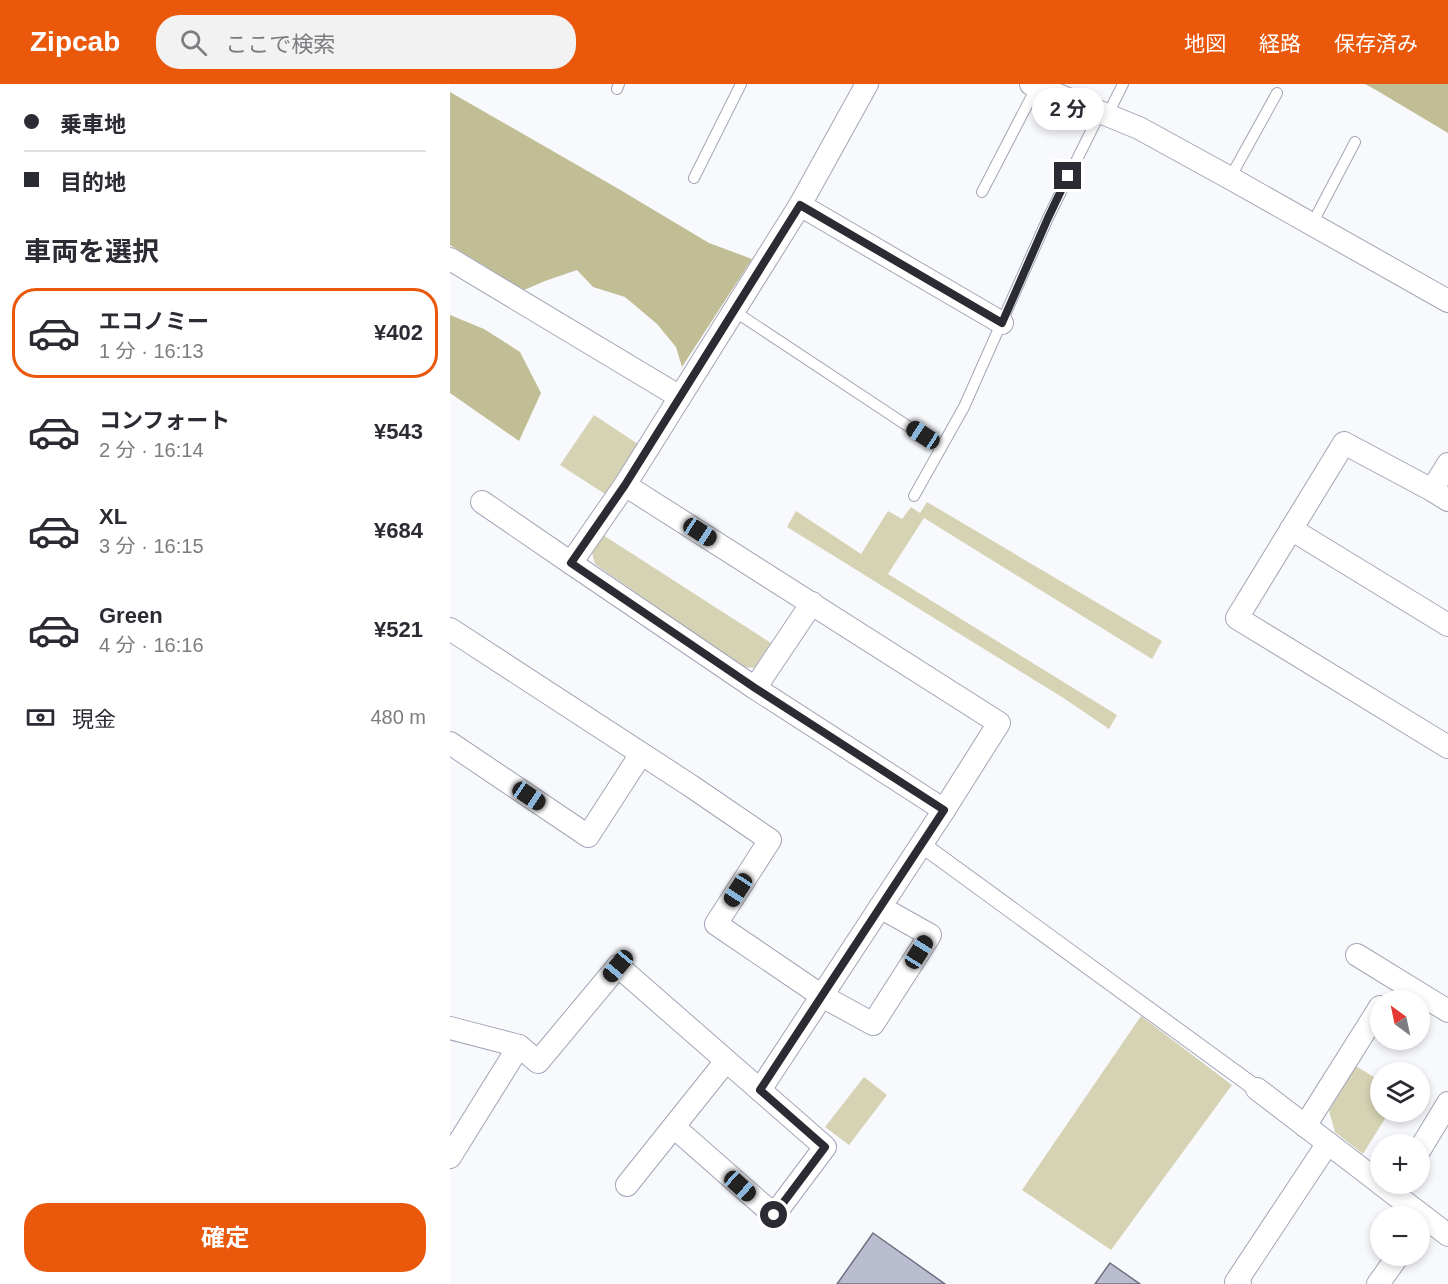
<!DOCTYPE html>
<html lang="ja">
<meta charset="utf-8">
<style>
:root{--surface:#fff;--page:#f2f2f3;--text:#2b2b33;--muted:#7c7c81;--line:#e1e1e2;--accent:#ea580c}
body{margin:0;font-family:Arial,"Noto Sans JP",sans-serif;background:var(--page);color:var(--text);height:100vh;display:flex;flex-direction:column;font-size:22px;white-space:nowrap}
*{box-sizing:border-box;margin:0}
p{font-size:20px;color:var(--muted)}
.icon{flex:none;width:33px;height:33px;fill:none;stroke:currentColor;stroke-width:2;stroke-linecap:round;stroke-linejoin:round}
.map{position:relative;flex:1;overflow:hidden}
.side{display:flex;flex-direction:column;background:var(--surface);width:450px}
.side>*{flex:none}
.top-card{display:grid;align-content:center;height:132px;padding:0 24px;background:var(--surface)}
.needle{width:39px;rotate:327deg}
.tools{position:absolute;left:920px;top:906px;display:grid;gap:12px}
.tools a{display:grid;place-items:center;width:60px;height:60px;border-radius:50%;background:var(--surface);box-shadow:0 3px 9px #0003;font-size:30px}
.end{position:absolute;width:27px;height:27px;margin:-14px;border:8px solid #2b2b33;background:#fff;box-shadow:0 0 0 3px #fff}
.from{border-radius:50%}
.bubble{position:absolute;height:42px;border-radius:21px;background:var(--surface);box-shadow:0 3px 9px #0003;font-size:20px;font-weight:700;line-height:42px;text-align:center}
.car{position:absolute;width:18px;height:36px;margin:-18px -9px;border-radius:8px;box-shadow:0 0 4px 2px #0007;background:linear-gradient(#222 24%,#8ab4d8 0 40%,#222 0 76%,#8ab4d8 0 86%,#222 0)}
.top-card b{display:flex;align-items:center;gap:21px;height:57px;font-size:22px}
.top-card b+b{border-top:2px solid var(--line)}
.top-card i{width:15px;height:15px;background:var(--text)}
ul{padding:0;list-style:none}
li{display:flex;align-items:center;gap:18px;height:90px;margin:0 12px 9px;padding:0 12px;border:3px solid transparent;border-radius:24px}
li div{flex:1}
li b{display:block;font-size:22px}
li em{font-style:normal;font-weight:700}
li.selected{border-color:var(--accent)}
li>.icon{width:54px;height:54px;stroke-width:1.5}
h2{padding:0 24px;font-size:27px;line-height:72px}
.pay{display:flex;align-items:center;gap:15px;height:66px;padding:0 24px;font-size:22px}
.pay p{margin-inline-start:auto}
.button{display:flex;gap:12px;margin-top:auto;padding:12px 24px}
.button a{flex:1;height:69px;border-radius:24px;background:var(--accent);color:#fff;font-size:24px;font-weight:700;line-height:69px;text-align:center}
header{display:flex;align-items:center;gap:36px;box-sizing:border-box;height:84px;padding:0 30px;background:var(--accent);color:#fff}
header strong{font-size:28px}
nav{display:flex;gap:33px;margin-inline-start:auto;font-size:21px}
.search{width:420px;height:54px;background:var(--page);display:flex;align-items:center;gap:15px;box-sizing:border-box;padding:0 21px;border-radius:24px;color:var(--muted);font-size:22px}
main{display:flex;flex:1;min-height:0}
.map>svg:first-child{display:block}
</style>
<header>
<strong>Zipcab</strong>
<div class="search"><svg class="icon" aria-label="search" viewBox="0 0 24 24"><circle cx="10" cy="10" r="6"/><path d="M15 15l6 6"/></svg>ここで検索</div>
<nav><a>地図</a><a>経路</a><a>保存済み</a></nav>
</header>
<main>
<section class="side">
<div class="top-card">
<b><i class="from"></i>乗車地</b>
<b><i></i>目的地</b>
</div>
<h2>車両を選択</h2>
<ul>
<li class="selected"><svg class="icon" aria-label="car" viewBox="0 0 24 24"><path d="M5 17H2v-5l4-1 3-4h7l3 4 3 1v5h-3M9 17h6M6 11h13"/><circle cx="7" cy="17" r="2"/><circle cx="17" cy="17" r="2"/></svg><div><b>エコノミー</b><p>1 分 · 16:13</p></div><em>¥402</em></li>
<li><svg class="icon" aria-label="car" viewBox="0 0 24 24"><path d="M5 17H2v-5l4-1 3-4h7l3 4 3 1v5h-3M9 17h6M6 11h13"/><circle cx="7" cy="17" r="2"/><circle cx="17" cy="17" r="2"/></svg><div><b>コンフォート</b><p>2 分 · 16:14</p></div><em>¥543</em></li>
<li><svg class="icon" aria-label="car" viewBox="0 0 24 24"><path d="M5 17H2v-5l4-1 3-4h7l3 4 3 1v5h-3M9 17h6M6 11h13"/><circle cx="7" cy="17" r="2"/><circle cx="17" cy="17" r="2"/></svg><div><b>XL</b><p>3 分 · 16:15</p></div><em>¥684</em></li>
<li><svg class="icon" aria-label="car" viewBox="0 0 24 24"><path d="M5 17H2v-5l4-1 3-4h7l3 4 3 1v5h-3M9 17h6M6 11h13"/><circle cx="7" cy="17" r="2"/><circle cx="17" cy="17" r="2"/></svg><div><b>Green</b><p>4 分 · 16:16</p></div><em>¥521</em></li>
</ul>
<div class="pay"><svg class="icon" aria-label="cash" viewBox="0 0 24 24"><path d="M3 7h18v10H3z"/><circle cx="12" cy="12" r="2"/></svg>現金<p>480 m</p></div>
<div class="button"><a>確定</a></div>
</section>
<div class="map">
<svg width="998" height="1200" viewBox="0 0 998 1200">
<rect width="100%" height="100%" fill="#f8f9fd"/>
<g fill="#d6d3b4">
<path d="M144,331l44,29 -33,50 -45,-29z"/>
<path d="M477,418l235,139 -10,18 -228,-141 -36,56 229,141 -8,14 -44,-30 -278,-172 9,-16 65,43 27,-43 14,8 9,-12 9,6z"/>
<path d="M153,451l168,108 -17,25 -11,-1 -148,-103 -3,-11z"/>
<path d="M691,932l91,69 -121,165 -89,-60z"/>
<path d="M906,982l24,15v31h9l-26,42 -28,-22 -6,-21z"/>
<path d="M414,993l23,18 -38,50 -24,-18z"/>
</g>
<g fill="#c1bd94">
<path d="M915,0h83v49l-72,-43z"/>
<path d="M0,8l167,96 92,55 43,16 -70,108 -6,-20 -19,-23 -32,-27 -32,-10 -16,-17 -32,11 -21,9 -74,-45z"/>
<path d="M0,231l34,14 36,23 21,41 -22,48 -69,-48z"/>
</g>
<g fill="#babcd0" stroke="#6e7082" stroke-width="1.5">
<path d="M423,1149l72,51h-108z"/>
<path d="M660,1179l30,21h-45z"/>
</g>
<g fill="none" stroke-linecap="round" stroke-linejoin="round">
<g stroke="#a3a5b8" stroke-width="12">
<g id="service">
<path d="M167,5l2,-5"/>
<path d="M657,32l16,-32"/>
<path d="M244,94l47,-94"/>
<path d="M780,94l47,-85"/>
<path d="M532,108l55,-106"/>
<path d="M862,140l43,-82"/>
<path d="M284,227l207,137"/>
<path d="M464,412l50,-89 84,-189 52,-105"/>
</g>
</g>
<g stroke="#a3a5b8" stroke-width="18">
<path id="pedestrian" d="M471,760l336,245"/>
</g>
<g stroke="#a3a5b8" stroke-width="24">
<g id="minor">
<path d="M581,0l108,44 91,50 218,123"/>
<path d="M350,121l202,118"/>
<path d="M0,175l230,138 -55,88 374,238 -55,87 -184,280"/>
<path d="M230,313l120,-192 67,-121"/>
<path d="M175,401l-54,78 184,125 189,122"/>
<path d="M982,406l16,-26"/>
<path d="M998,416l-16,-10 -88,-47 -107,175 211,129"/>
<path d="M32,418l89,61"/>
<path d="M841,445l157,96"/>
<path d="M0,545l241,157 79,54 -54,84 106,72 51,28 57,-89 -50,-28"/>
<path d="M305,604l57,-85"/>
<path d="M0,659l138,93 53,-82"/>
<path d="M907,871l91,56"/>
<path d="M0,944l69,18 19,16 80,-96 207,181 -51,68 -100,-88"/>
<path d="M807,1005l123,94"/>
<path d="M855,1042l75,-119"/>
<path d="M969,1067l29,-48"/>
<path d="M0,1073l69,-111"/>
<path d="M931,1100l67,51"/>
<path d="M177,1101l99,-124"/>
<path d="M790,1200l-4,-2 92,-139"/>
<path d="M928,1200l20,-28"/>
</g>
</g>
<use href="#service" stroke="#fff" stroke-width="10"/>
<use href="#pedestrian" stroke="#fff" stroke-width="16"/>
<use href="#minor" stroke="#fff" stroke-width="22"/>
</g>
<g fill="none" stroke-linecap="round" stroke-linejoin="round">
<path stroke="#2b2b33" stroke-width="8" d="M324,1131l51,-68 -65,-57 184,-280 -189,-122 -184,-125 54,-78 175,-280 202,118 46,-105 20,-42"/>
</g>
</svg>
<div class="tools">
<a><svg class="needle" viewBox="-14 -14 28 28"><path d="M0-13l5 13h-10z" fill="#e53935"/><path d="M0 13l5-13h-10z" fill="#7c7c81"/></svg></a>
<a><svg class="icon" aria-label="layers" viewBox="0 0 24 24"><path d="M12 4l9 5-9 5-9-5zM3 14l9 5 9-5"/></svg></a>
<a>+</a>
<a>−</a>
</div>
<i class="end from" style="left:324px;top:1131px"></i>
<i class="end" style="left:618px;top:92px"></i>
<div class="bubble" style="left:582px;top:4px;width:72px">2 分</div>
<i class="car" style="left:473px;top:351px;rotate:303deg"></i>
<i class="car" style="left:250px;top:448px;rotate:123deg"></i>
<i class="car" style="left:79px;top:712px;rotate:124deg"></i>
<i class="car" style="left:288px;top:806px;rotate:213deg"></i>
<i class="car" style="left:469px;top:868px;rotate:32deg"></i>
<i class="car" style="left:168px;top:882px;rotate:220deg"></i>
<i class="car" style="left:290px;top:1102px;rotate:132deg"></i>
</div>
</main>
